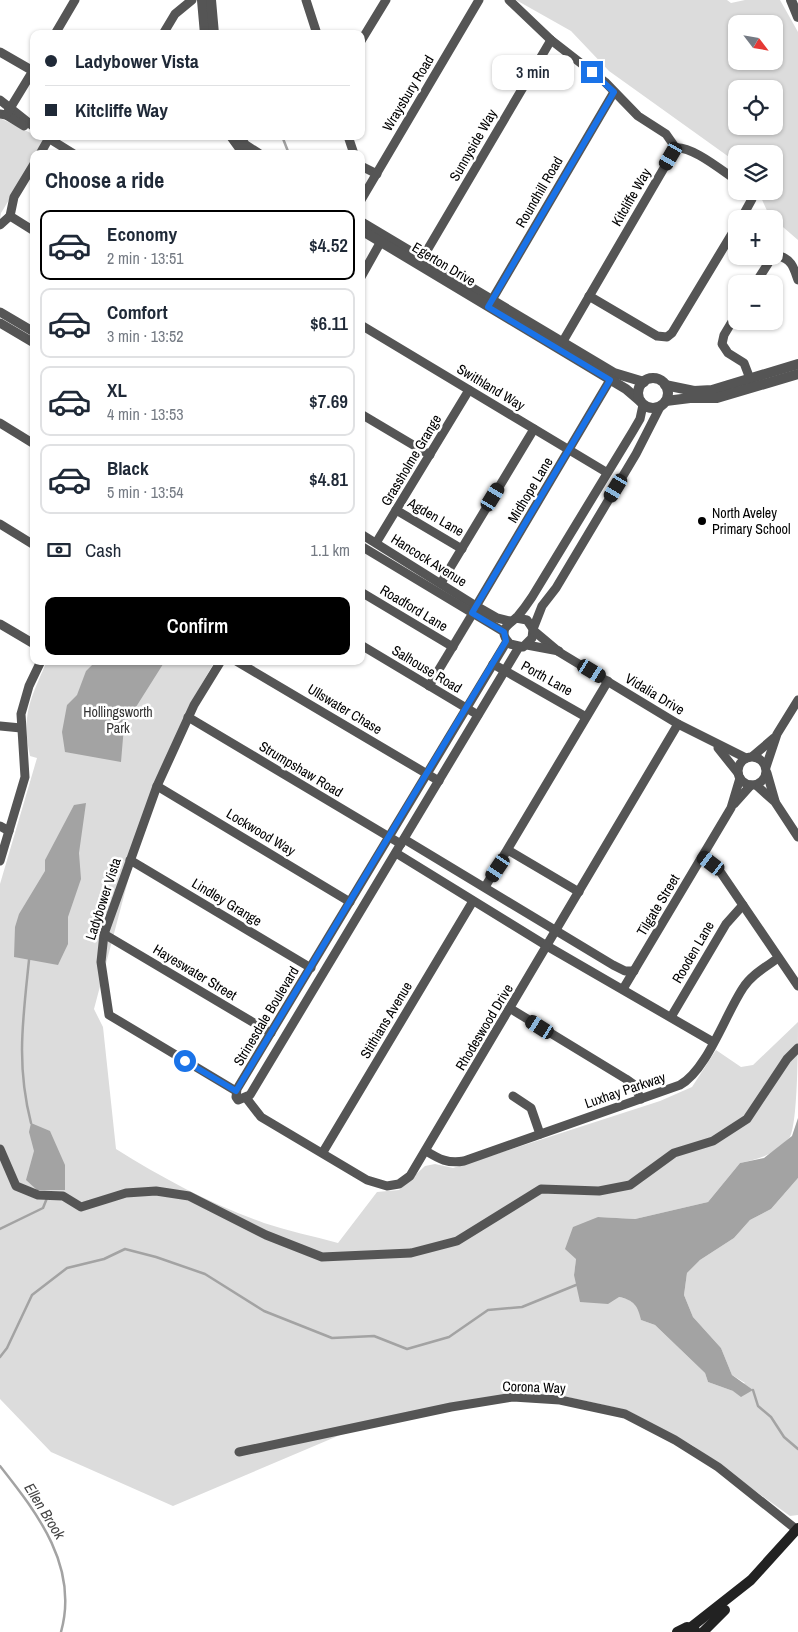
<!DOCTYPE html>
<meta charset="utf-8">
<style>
:root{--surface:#fff;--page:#f2f2f3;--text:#1f2937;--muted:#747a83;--line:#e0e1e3;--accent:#000}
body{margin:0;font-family:"Archivo Narrow",sans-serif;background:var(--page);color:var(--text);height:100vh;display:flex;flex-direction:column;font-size:19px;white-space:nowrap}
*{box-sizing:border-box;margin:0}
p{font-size:16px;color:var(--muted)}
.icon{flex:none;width:28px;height:28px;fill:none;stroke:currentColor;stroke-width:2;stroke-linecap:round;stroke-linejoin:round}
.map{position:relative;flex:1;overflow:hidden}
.details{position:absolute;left:30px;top:150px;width:335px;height:515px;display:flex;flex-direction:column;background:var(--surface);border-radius:10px;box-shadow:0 1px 4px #0004}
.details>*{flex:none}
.guide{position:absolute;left:30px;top:30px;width:335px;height:110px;border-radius:10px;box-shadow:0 1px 4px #0004;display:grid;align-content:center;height:110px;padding:0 15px;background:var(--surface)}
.needle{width:32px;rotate:121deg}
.tools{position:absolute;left:728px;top:15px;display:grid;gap:10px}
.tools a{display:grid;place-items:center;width:55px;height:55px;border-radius:10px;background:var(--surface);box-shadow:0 1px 4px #0004;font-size:25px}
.end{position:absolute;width:22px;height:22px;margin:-11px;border:6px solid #1a73e8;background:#fff;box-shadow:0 0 0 2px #fff}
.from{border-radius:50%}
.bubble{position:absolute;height:35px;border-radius:10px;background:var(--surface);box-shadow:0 1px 4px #0004;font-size:16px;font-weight:600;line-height:35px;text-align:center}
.car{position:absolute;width:15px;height:30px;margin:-15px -8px;border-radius:6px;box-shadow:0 0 4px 1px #0007;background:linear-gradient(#222 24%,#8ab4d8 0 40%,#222 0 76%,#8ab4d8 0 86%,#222 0)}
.guide b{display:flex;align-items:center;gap:18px;height:48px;font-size:19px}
.guide b+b{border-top:1px solid var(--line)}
.guide i{width:12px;height:12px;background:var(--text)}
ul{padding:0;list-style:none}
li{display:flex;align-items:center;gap:15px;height:70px;margin:0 10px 8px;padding:0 5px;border:2px solid var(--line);border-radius:10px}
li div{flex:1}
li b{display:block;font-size:19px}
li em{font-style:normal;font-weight:600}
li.active{border-color:var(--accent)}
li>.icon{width:45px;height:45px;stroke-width:1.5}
h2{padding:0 15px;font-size:22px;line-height:60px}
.pay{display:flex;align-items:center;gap:12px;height:55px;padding:0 15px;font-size:19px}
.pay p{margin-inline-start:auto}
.cta{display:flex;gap:10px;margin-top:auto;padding:10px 15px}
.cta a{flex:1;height:58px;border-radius:10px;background:var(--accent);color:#fff;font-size:20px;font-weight:600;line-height:58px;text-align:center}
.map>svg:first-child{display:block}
</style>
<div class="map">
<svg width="798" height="1632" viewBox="0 0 798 1632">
<rect width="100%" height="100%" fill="#fff"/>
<g fill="#dcdcdc" fill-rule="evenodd">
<path d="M516,0h211l4,3 14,-3h35l18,32v208l-29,-25 -11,-24h16v-37h-38v8l-127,-91 -38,-40zM736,24h38v37h-38zM736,89h38v37h-38z"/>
<path d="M0,118l45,22 -8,14h-3v5l-33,54 -1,6z"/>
<path d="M47,661h168l-26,45 -37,84 -58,219 9,18 13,122c46,29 97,56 148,74 24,8 49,13 74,20l39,-51 22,-2 26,-24 10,-2 18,4 207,-67 32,-14 24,-37 25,17 12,-2 45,-43c0,23 0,100 -8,115 -15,17 -29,22 -50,26l-32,39 -73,17 -37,-2 -22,42 -2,16 45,22 12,3 8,8 2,12 14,5 50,48 3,9 25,9 12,-8 -13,-8 -11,-27 -28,-31 -9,-22 3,-22 13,-13 34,-22 16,-18 21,-11 27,-31v337l-8,1 -98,-71 -65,-35 -69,-15h-51l-155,35 -179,76 -122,-54 -51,-53v-515l37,-126 -7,-2c-9,-42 1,-58 17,-95z"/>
</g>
<g fill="#a3a3a3">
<path d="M96,661h69l-41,65 -3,36 -56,-10 -3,-20 5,-27 10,-10 9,-24z"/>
<path d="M86,803l-7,50 2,26 -13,38v27l-10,21 -44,-8 1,-30 4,-13 26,-43v-11l29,-55z"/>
<path d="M798,1118v60l-27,31 -21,11 -16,18 -34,22 -13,13 -3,22 9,22 28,31 11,27 21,15 -12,7 -8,-6 -25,-9 -3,-9 -50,-48 -14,-5c-3,-14 -7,-20 -22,-23l-11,7 -28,-2 -6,-27 2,-16 -11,-10 8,-22 25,-10 37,2 73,-17 32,-39 24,-5 28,-22z"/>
<path d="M31,1123l19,8 15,34v25h-28l-11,-10 8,-29 -5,-19z"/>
</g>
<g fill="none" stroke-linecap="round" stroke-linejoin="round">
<g stroke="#a3a3a3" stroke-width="2.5">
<path d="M282,136l7,18"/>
<path d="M29,960c-6,59 -13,104 2,163"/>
<path d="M0,1229l43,-21 4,-10"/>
<path d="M0,1357l7,-9 25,-53 35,-27 37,-9 21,-10 31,8 49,17 59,37 68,27 42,-2 33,13 42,-12 39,-27 34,-3 54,-22"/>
<path d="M753,1390l5,16 13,11 13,20 14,12"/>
<path d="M0,1466c38,48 79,101 61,166"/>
</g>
<g stroke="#555" stroke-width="9">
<path d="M306,0l11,34"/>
<path d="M509,0l42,40 54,42 33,34 28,18 7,10 -2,12 -112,192"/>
<path d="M55,34l20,-34"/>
<path d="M163,34l12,-20 17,-14"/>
<path d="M361,41l25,-41"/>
<path d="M0,52l33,19"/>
<path d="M0,100l34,27"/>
<path d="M0,114l6,1 18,11"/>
<path d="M6,115l28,-46"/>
<path d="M45,136l29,18"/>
<path d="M348,136l6,18"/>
<path d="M674,148c17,-3 47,22 62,32"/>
<path d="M40,154l9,-16"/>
<path d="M361,166l16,8"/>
<path d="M361,200l118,-200"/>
<path d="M10,216l4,-19 20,-33"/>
<path d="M10,216l24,15"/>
<path d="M741,219l11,-20 -2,-8"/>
<path d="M0,225l10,-9"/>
<path d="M419,264l132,-224"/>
<path d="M361,277l23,-41"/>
<path d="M755,284l14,-22 10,-6c13,3 15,13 19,24"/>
<path d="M589,296l68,40 10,1 5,-4 64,-106"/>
<path d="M489,305l125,-213"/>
<path d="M0,312l34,20"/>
<path d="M736,315l-12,20 -2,9 6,9 16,10 8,21"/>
<path d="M0,323l34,20"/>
<path d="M361,325l245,147"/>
<path d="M361,414l69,41"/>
<path d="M0,423l34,21"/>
<path d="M396,510l66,39"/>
<path d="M0,524l34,21"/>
<path d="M361,534l115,72 21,12 13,3"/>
<path d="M376,543l93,-153"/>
<path d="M361,546l143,86"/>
<path d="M441,583l93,-154"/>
<path d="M361,592l92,55"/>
<path d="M472,613l138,-233"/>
<path d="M516,618l11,2 6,9 -1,9 -9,9 -13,-3c-14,-15 -1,-19 8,-28 5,-6 10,-13 14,-19l101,-166 7,-12 3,-14"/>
<path d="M0,624l34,20"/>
<path d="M533,629l9,-23 14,-18 80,-134 24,-47"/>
<path d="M534,631l25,21 119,72 68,34"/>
<path d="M507,641l-270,448 -1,8 2,3 12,-5 269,-448"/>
<path d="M361,645l117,70"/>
<path d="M527,645l32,6"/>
<path d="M221,661l-27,44 -37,81 -53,148 -3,28 8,53 127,76"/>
<path d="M236,661l203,120"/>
<path d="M493,664l93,53"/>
<path d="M429,686l44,-73"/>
<path d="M188,717l213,127"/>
<path d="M0,726l21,2"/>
<path d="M718,748l20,25"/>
<path d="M753,756l21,-18"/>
<circle cx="752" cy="771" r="14"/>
<path d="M766,767l11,-33 21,-34"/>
<path d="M767,773l8,28"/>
<path d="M756,785l19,17 23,35"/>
<path d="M157,786l193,116"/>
<path d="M734,804l17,-19"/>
<path d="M0,826l9,5"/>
<path d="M404,839l209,126 12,6h9"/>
<path d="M508,850l71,42"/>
<path d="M396,853l151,93 166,96"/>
<path d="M703,857l14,10 81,119"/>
<path d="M130,860l181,108"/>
<path d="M0,861l25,-84 -4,-63 8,-28 12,-25"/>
<path d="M485,887l123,-206"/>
<path d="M104,934l167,99"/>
<path d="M623,989l108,-181 9,-30"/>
<path d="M511,1009l115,70 7,5 8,15"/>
<path d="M671,1017l55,-93 17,-19"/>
<path d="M513,1096l18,12 9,26"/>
<path d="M247,1099l14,18 106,63 20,6 12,-2 11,-8 268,-452"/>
<path d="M0,1149l16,37 22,9 25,1 18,11 45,-14 30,-2 33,5 77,39 56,22 89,-4 46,-12 84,-52 58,2 31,-6 44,-32 39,-12 34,-22 40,-60 11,-11"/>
<path d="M426,1151c13,8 22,13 38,10l216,-76c27,-15 45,-70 63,-97 8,-13 23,-21 35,-30"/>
<path d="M323,1152l150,-251"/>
<path d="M239,1452l212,-45 62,-10 47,3 65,14 50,26 43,27 79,63"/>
</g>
<g stroke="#555" stroke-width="10">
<path d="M202,0l3,34"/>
<path d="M211,0l3,34"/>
<path d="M791,0l7,17"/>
<path d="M231,136l13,18"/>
<path d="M239,136l6,9 14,9"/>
<path d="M361,222l253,151 30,9"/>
<path d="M361,230l265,159 14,12"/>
<circle cx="653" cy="393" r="15"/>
<path d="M665,385l29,6 18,-1 86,-26"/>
<path d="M666,401l24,-3h27l81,-24"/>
</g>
<g stroke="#222" stroke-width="10">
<path d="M690,1628l61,-48 47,-52"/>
<path d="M677,1632l10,-5 8,3"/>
<path d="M703,1632l22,-22"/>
</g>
</g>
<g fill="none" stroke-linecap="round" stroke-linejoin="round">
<path stroke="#1a73e8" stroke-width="6" d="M185,1061l51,30 270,-450 -2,-9 -32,-19 138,-233 -122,-73 126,-215 -22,-20"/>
</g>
<circle fill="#000" stroke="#fff" stroke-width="2" cx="702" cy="521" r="5"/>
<g text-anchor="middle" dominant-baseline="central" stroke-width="5" stroke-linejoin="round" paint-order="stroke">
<g font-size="14" fill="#000" stroke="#fff">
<text transform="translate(408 93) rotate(-59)">Wraysbury Road</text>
<text transform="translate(473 145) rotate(-60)">Sunnyside Way</text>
<text transform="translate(539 192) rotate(-60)">Roundhill Road</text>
<text transform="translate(631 197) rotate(-60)">Kitcliffe Way</text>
<text transform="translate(444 264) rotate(31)">Egerton Drive</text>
<text transform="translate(491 387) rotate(31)">Swithland Way</text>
<text transform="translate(411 460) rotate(-59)">Grassholme Grange</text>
<text transform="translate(530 490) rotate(-59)">Midhope Lane</text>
<text transform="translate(436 517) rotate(30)">Agden Lane</text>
<text transform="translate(429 560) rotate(32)">Hancock Avenue</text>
<text transform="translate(414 608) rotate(31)">Roadford Lane</text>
<text transform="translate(427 669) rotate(31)">Salhouse Road</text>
<text transform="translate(547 678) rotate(29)">Porth Lane</text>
<text transform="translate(655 694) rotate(31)">Vidalia Drive</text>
<text transform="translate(345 709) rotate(31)">Ullswater Chase</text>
<text transform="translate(301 769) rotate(31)">Strumpshaw Road</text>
<text transform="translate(261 832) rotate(31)">Lockwood Way</text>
<text transform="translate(103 899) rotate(-72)">Ladybower Vista</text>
<text transform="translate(227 902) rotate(31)">Lindley Grange</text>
<text transform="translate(658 905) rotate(-59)">Tilgate Street</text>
<text transform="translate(693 952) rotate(-60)">Rooden Lane</text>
<text transform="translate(195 972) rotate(31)">Hayeswater Street</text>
<text transform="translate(266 1016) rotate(-59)">Strinesdale Boulevard</text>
<text transform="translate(386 1020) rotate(-59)">Stithians Avenue</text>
<text transform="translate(484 1027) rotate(-59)">Rhodeswood Drive</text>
<text transform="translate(625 1090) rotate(-19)">Luxhay Parkway</text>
<text transform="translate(534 1387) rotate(2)">Corona Way</text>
</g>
<g font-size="14" fill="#000" stroke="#fff" text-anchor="start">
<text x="712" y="513">North Aveley<tspan x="712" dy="16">Primary School</tspan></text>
</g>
<g font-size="14" fill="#333" stroke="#fff">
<text x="118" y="712">Hollingsworth<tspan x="118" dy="16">Park</tspan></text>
</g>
<g font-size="15" font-style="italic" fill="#444" stroke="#fff">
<text transform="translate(45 1511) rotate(58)">Ellen Brook</text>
</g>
</g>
</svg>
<div class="tools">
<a><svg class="needle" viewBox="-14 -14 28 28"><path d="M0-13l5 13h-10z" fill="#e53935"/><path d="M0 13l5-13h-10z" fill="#747a83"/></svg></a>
<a><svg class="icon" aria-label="locate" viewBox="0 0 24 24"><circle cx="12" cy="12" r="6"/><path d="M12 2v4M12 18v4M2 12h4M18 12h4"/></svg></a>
<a><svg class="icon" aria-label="layers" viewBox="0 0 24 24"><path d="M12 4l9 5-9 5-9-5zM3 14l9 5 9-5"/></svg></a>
<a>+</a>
<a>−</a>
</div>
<i class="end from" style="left:185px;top:1061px"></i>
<i class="end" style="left:592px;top:72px"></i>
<div class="bubble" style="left:492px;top:55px;width:82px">3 min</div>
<i class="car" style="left:671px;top:156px;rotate:210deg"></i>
<i class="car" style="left:616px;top:488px;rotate:211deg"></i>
<i class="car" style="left:493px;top:497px;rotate:31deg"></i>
<i class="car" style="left:592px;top:671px;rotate:121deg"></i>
<i class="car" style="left:711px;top:863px;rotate:307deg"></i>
<i class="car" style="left:498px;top:868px;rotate:214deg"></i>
<i class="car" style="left:540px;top:1027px;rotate:302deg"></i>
<div class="guide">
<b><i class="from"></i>Ladybower Vista</b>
<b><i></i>Kitcliffe Way</b>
</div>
<section class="details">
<h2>Choose a ride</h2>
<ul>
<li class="active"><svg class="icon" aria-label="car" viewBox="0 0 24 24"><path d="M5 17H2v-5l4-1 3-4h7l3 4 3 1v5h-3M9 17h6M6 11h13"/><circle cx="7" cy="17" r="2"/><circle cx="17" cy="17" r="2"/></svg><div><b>Economy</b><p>2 min · 13:51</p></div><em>$4.52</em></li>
<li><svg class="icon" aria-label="car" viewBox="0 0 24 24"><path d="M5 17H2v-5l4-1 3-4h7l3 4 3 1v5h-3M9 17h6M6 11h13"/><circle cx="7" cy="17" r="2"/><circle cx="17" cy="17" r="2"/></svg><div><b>Comfort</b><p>3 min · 13:52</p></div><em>$6.11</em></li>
<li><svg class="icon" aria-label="car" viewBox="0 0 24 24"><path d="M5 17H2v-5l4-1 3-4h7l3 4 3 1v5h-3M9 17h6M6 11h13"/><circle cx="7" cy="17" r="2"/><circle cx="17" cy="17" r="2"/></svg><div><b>XL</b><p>4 min · 13:53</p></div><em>$7.69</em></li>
<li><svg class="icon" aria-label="car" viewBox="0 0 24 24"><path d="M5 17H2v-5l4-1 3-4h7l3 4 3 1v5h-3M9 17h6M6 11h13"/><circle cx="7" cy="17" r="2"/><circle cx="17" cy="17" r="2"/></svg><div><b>Black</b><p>5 min · 13:54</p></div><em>$4.81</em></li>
</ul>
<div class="pay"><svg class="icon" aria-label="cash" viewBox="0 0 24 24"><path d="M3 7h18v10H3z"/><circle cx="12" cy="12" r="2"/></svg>Cash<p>1.1 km</p></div>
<div class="cta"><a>Confirm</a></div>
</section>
</div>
